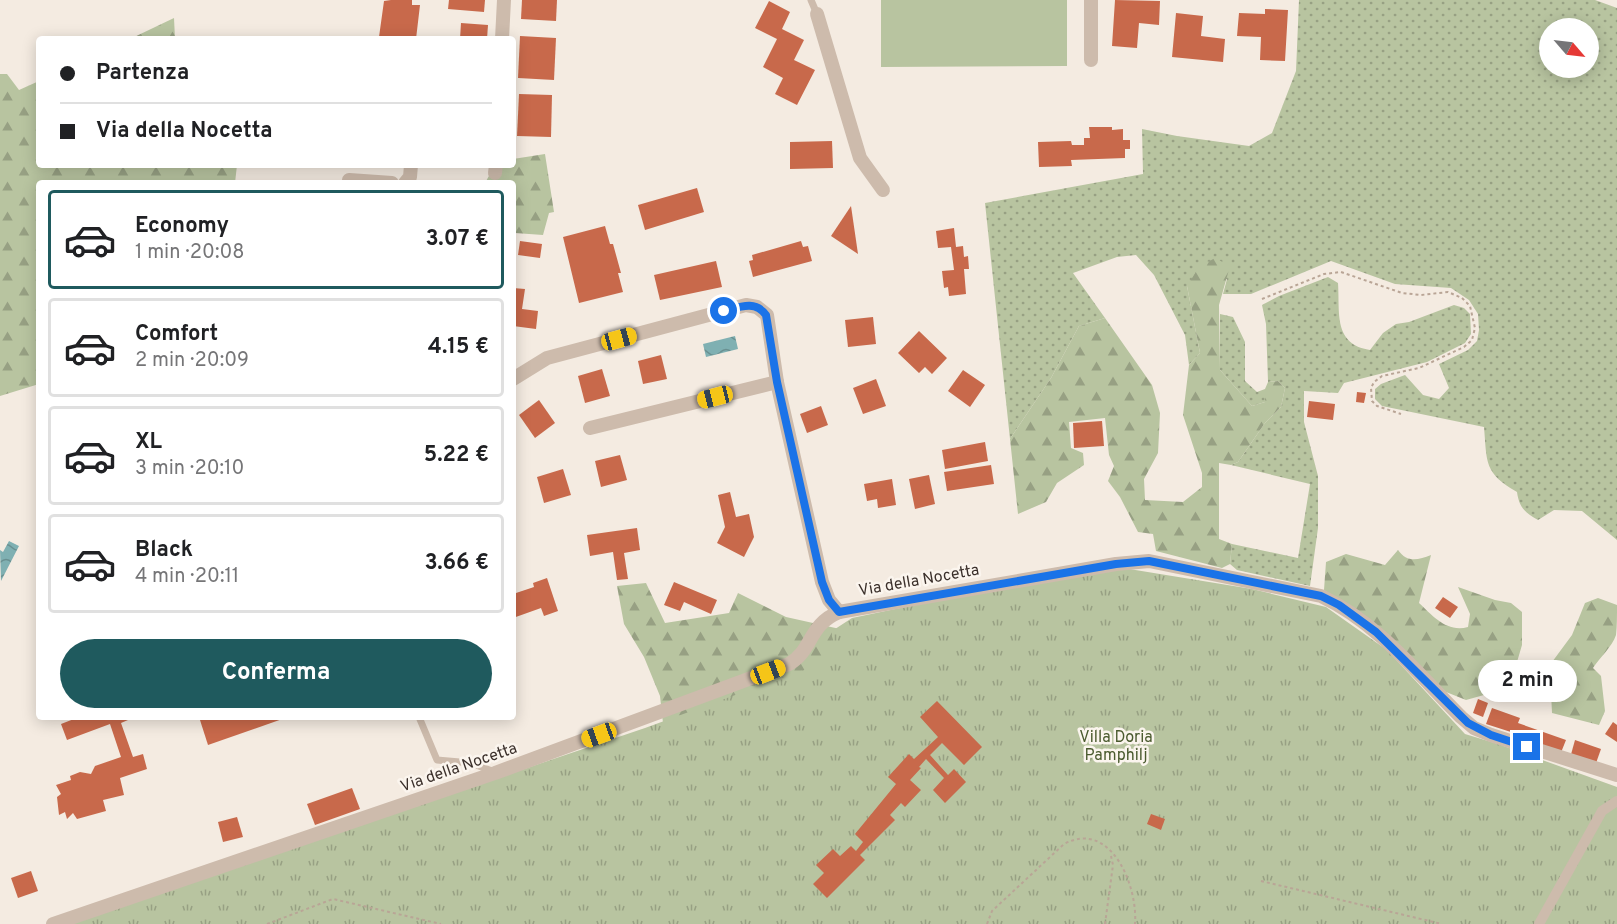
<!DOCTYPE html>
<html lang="it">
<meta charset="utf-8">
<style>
:root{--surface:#fff;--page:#f6f6f6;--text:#202124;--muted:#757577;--line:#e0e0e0;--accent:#1f5a5e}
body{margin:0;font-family:Overpass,sans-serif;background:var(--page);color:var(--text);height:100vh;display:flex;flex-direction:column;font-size:22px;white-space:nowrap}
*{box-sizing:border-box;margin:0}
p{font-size:20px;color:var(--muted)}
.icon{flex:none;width:33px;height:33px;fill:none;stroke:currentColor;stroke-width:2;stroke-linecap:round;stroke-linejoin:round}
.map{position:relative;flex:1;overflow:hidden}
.details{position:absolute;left:36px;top:180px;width:480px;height:540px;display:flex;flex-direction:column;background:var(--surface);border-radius:6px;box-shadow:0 3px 15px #0003}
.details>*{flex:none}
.top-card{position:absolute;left:36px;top:36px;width:480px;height:132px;border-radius:6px;box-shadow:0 3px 15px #0003;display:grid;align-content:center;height:132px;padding:0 24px;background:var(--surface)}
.needle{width:39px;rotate:118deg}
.buttons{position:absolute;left:1539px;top:18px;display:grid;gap:12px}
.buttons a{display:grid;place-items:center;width:60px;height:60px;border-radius:50%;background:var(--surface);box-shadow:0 3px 15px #0003;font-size:30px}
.end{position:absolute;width:27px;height:27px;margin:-14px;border:8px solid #1a73e8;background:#fff;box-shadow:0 0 0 3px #fff}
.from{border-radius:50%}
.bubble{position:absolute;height:42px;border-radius:21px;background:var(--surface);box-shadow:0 3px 15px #0003;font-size:20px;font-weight:700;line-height:42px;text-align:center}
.car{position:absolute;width:18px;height:36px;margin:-18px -9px;border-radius:8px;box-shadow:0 0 4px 2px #0007;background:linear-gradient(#f5c518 24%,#345 0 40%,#f5c518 0 76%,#345 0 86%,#f5c518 0)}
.top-card b{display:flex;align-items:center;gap:21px;height:57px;font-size:22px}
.top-card b+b{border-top:2px solid var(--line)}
.top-card i{width:15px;height:15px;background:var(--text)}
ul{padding:10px 0 0;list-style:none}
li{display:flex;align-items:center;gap:18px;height:99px;margin:0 12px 9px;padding:0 12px;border:3px solid var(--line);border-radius:6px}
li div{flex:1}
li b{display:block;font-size:22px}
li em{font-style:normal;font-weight:700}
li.active{border-color:var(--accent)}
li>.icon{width:54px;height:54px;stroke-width:1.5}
.button{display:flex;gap:12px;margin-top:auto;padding:12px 24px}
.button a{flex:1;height:69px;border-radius:36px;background:var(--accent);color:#fff;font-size:24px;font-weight:700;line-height:69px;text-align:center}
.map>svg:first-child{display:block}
</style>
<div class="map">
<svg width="1617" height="924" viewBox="0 0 1617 924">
<defs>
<pattern id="grass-dots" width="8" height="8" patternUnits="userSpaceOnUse" patternTransform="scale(1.5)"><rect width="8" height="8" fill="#b8c4a0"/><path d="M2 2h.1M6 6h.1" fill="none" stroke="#97a083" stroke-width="1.8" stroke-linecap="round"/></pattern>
<pattern id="forest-firs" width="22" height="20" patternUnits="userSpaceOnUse" patternTransform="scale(1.5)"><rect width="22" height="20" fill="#b8c4a0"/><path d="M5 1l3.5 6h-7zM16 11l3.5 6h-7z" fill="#97a083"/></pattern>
<pattern id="park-tufts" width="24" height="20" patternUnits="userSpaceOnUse" patternTransform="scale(1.5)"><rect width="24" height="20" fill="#b8c4a0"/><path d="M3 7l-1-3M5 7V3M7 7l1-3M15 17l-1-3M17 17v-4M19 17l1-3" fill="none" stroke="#97a083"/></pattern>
<pattern id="water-waves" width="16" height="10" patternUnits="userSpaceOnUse" patternTransform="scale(1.5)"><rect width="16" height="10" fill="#7fb0b2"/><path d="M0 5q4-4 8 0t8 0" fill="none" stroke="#699091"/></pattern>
</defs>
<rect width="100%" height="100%" fill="#f4ebe1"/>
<g fill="url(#grass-dots)" fill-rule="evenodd">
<path d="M1299,0h296l22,8v532l-35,-29 -28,-1 -16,10c-13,-7 -19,-13 -21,-28 -33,-19 -30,-29 -33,-65l-102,-21 -7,-7v-10l6,-5 24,-9 18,20 16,4 10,-11 -10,-24 29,-14 9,-9 2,-11 -1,-16 -9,-14 -18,-12 -56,-4 -64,-23 -80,33h-28l4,-15 -40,7 13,67 -11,12 -4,-30 -31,-60 -18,-20 -19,2 -44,16 32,45 -26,8 -28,52 -41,61 -25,-236 158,-29 -1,-45 35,7 72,10 23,-13 24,-62zM1550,28h38v40h-38z"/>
<path d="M1328,277l10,6c2,30 -5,61 32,67l13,-17 13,-9 13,-2 45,-17 10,3 6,6 1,20 -6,9 -38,19 -83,21 -6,10 -34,-2v31l14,54v52l-8,58 -73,-16 -7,-6 2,-20 66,14 12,-74 -79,-19 7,-3 27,-39 16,-16 4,-19 -7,-7 -10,1 -2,-58 -4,-19 17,-9z"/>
<path d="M1220,314l13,3 12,25v39l12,11 8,-3v13l-13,4 -32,-36z"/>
</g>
<g fill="url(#forest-firs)">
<path d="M174,18l1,21h-45z"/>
<path d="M0,74h7l12,16 20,-9v84h198l-2,18h-196v201l-39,12z"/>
<path d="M545,154l9,58 -5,1 -6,22 -28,-2 -2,12v-62h-28l10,-18h18v-6z"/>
<path d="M1215,258l15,8 -11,39 1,65 32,36 13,-4v-13l3,-7 10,-1 7,7 -4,19 -16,16 -27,39 -7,3 -12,-2v76l13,5 -2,20 -8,4 -66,-17 -3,-17 -15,-2 -18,-35 -12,-16 6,-15 -5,-11 -4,-37 -36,4 2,26 12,5 1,12 -27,18 -11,19 -28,12 -8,-75 41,-61 28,-52 26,-8 47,67 8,28 -2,40 -14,26 1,21 38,2 19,-15v-14l-19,-58 6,-50 11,-12 -13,-67 12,-19z"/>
<path d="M1398,550c9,13 20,10 33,5l-12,48c14,13 28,30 49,24l2,-13 -12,-27 37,13 16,3 11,9v33l-5,17 7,10 17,5 31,-42 13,-32 13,-5 19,7c0,10 0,21 -1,30 -4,12 -16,22 -23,33l8,8 4,35 -6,14 -47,-12 -1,-21h-11l-11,7 -45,-4 -18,5 -20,-8 -50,-50 -72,-52 2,-28 20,-8 39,11z"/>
<path d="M646,583l19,40 64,-10 9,-20 48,24 72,16 49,24 -241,93 -6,-54 -16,-39 -20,-33 -7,-38z"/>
</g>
<path fill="url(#park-tufts)" d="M1117,567l135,22 74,18 61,43 78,84 33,10 119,43v137h-1551l579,-196 186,-68 1,-29 20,-13 169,-35z"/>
<path fill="#b8c4a0" d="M881,0h186v66l-186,1z"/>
<g fill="url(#water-waves)">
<path d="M735,336l3,13 -32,8 -3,-13z"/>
<path d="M9,541l10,5 -18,35 -1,-31 3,2z"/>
</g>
<g fill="#c8694b">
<path d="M391,0h21v5h8l-4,34 -37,-2 5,-36z"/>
<path d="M449,0h36l-1,12 -36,-3z"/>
<path d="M522,0h35l-1,21 -35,-2z"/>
<path d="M1115,0l45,1 -1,24 -20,-2 -2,25 -25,-2z"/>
<path d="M769,1l21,11 -8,17 22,11 -10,20 21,10 -18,35 -22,-11 8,-16 -20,-11 14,-28 -22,-11z"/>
<path d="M1265,9l23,1 -3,51 -25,-1 1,-23 -24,-1 2,-23 26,1z"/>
<path d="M1176,13l27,3 -2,20 24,3 -2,23 -51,-5z"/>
<path d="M461,23l27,2 -1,14h-27z"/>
<path d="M520,36l36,2 -2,42 -36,-2z"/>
<path d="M519,94l33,1 -1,42 -34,-1z"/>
<path d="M1089,127h23v3l11,-1v11h7v9h-5v9l-54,2 1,6 -33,1 -1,-25 33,-1 1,4h12v-7h6z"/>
<path d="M832,141l1,27 -43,1v-27z"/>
<path d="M697,188l7,24 -59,18 -7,-25z"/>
<path d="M851,206l7,48 -27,-18z"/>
<path d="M605,226l5,18h3l8,29h-3l5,19 -44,11 -16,-66z"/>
<path d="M954,228l2,19 7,-1 1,11 4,-1 1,13h-5l2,25 -17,2 -1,-9 -4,1 -2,-17 12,-1 -3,-23 -13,1 -2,-17z"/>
<path d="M520,241l22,3 -2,14 -22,-3z"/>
<path d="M801,241l2,6 5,-1 4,15 -59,16 -4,-16 4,-1 -1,-5z"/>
<path d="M716,261l6,26 -62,13 -6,-25z"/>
<path d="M513,288l12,1 -3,20 16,2 -2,18 -23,-3z"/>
<path d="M873,317l3,27 -28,3 -3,-27z"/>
<path d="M919,331l28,27 -15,16 -7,-7 -6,6 -21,-20z"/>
<path d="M661,355l6,24 -24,5 -5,-23z"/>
<path d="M602,369l8,27 -25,7 -7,-27z"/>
<path d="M963,370l22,15 -15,22 -22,-16z"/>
<path d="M876,379l10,27 -23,8 -10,-26z"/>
<path d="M1357,392l9,1 -2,10 -8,-1z"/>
<path d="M539,400l16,23 -20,15 -16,-23z"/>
<path d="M1309,401l26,3 -2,16 -26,-3z"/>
<path d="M821,406l7,19 -21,8 -7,-19z"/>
<path d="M1102,421l2,25 -30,2 -1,-25z"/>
<path d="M985,442l3,19 -43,8 -3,-19z"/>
<path d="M620,455l7,25 -26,7 -6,-26z"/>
<path d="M991,465l3,19 -47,7 -3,-19z"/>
<path d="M563,469l8,26 -27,8 -7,-26z"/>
<path d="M929,475l6,29 -20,5 -6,-30z"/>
<path d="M892,479l4,26 -18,3 -1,-9 -10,2 -3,-17z"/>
<path d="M730,492l6,25 13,-3 5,23 -10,20 -27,-14 8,-16 -7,-32z"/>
<path d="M637,528l3,22 -16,3 4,26 -11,1 -4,-28 -23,4 -3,-21z"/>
<path d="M547,578l11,33 -14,5 -3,-8 -28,10v-24l21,-7 -1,-4z"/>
<path d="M674,582l43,18 -6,14 -27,-12 -4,9 -16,-6z"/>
<path d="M1443,597l15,10 -8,11 -15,-10z"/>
<path d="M1478,699l10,4 -5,14 -10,-4z"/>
<path d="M937,701l45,46 -18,18 -22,-22 -12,12 18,20 6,-6 12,13 -21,21 -12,-13 11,-12 -18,-19 -7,8 2,1 -11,12 11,10 -16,17 -4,-4 -11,12 5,5 -35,35 5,5 -38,38 -14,-14 11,-11 -8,-8 17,-16 7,7 11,-10 5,5 7,-9 -8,-8 41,-50 -8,-7 21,-23 5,5 24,-22 -18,-20z"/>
<path d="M1492,708l28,10 -2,5 48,17 -6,15 -48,-17 2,-5 -28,-9z"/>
<path d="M79,717h56l-14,6 12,34 10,-3 4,15 -27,9 4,17 -21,5 3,11 -29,8 -4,-6 -6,6 -2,-7 -6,3 -2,-18 4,-3 -5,-9 15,-5 -1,-4 10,-4 11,2 4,-8 26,-9 -11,-33 -43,16 -6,-16z"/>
<path d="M199,717h89l-80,28z"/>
<path d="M1613,722l4,3v17l-12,-8z"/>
<path d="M1575,740l26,9 -6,17 -25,-8z"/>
<path d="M352,788l8,21 -45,16 -8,-21z"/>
<path d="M1151,814l14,5 -4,11 -14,-6z"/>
<path d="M237,817l6,20 -20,5 -5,-20z"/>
<path d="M31,871l7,20 -20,7 -7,-20z"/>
</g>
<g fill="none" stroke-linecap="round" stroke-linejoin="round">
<g stroke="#b9a596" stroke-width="2" stroke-dasharray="3 3" stroke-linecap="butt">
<path d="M1262,299l62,-25 17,-2 61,21 19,2 27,-3 14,6 8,8 5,22 -3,12 -8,7 -45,21 -37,8 -8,6 -3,6 1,13 5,5 24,8"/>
<path d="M1261,881l181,43"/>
<path d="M267,924l66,-25 108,25"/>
<path d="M987,924l5,-13 72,-67c47,-25 74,42 71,80"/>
<path d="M1105,924l8,-59 -2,-9"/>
</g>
<g stroke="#cdbbac" stroke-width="7">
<path d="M811,0l6,14"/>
<path d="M419,717l18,43 34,3 21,8"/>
</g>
<path stroke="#cdbbac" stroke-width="10" d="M1539,924l63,-113 15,-10"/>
<g stroke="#cdbbac" stroke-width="14">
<path d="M817,14l43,144 23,32"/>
<path d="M502,39l2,-39"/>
<path d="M1091,60v-60"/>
<path d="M495,173l1,-8"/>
<path d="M349,180l43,3"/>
<path d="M405,183l5,-6 1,-12"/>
<path d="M513,379l34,-21 199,-53 11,2 10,8 10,67 45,200 7,18 10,12"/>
<path d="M590,428l187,-46"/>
<path d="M53,924l442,-151 294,-109c24,-14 19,-39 50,-52l277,-48 33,-3 172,35c57,27 97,78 140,121l13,11 17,7 126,40"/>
</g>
</g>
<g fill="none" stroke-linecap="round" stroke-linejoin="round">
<path stroke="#1a73e8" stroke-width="8" d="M724,311c16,-4 31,-11 42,4l11,67 45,200 7,18 10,12 277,-48 33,-3 172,35 18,9 37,27 92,91 23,12 36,12"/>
</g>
<g text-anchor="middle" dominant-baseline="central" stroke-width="5" stroke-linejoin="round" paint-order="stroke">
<g font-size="16" fill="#3b302b" stroke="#fbf5ee">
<text transform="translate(919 581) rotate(-10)">Via della Nocetta</text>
<text transform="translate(459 768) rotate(-19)">Via della Nocetta</text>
</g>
<g font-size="16" fill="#4a5a2e" stroke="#fbf5ee">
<text x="1116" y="738">Villa Doria<tspan x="1116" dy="18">Pamphilj</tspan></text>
</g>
</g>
</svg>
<div class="buttons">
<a><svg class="needle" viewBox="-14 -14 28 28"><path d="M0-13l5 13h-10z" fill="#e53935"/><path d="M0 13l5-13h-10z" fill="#757577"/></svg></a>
</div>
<i class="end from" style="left:724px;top:311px"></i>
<i class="end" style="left:1527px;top:747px"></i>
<div class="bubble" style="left:1478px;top:660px;width:99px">2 min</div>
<i class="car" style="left:619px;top:339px;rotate:75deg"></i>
<i class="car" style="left:715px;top:397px;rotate:256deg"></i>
<i class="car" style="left:768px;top:672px;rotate:69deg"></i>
<i class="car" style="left:599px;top:735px;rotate:250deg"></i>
<div class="top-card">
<b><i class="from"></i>Partenza</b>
<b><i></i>Via della Nocetta</b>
</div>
<section class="details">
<ul>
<li class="active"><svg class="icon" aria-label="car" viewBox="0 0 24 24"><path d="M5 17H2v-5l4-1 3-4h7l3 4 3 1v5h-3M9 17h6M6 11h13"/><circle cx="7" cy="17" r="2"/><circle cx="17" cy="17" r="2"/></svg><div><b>Economy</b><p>1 min · 20:08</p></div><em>3.07 €</em></li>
<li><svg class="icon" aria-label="car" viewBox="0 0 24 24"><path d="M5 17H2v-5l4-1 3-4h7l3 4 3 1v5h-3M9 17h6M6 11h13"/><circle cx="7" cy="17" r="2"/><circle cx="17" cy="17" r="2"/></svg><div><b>Comfort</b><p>2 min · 20:09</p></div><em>4.15 €</em></li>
<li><svg class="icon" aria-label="car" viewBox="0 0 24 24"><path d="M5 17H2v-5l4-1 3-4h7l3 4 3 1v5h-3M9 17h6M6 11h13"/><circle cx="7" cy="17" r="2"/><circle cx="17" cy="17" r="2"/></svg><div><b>XL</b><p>3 min · 20:10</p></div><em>5.22 €</em></li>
<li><svg class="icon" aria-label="car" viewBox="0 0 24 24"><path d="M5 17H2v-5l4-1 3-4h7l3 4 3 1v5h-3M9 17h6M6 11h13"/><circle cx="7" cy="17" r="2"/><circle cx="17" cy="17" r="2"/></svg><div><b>Black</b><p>4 min · 20:11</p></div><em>3.66 €</em></li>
</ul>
<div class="button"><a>Conferma</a></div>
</section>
</div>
